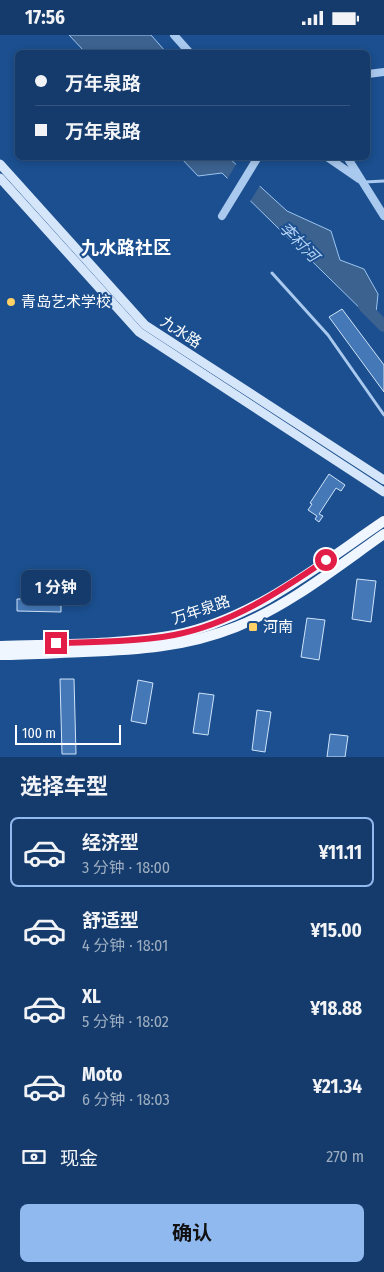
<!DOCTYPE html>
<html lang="zh">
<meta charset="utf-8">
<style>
:root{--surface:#143b6b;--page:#214673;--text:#f1f3f6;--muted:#9dadc1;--line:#33557e;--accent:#90b9f0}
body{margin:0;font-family:"Fira Sans Condensed","Noto Sans SC",sans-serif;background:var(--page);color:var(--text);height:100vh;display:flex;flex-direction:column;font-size:19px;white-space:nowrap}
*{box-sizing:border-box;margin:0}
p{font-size:16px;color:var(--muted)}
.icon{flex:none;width:28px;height:28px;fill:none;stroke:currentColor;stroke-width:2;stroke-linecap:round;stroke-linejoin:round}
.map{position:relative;height:722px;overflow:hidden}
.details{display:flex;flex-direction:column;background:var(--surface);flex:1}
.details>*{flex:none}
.guide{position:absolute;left:15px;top:15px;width:355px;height:110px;border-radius:8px;box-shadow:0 2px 8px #0003,0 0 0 1px var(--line);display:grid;align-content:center;height:110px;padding:0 20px;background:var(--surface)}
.scale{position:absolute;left:15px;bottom:12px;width:106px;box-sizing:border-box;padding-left:5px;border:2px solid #fff;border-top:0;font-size:14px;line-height:18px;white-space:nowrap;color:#fff;-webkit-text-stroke:4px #1b4f8f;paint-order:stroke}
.end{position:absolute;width:22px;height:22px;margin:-11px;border:6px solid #e11d48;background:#fff;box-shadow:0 0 0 2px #fff}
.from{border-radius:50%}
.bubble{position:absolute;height:35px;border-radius:8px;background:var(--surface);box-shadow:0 2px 8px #0003,0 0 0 1px var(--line);font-size:16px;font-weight:700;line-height:35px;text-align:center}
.guide b{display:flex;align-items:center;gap:18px;height:48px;font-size:19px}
.guide b+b{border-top:1px solid var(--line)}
.guide i{width:12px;height:12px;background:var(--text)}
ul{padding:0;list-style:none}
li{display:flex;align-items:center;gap:15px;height:70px;margin:0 10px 8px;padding:0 10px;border:2px solid transparent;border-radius:8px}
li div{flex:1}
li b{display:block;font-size:19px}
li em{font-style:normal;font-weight:700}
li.on{border-color:var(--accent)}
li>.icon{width:45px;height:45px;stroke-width:1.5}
h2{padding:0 20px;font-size:22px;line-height:60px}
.pay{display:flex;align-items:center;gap:12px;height:55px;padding:0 20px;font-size:19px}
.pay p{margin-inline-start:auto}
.button{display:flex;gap:10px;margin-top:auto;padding:10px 20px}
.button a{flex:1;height:58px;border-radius:8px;background:var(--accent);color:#111;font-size:20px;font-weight:700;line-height:58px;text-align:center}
.status{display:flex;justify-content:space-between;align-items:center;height:35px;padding:0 25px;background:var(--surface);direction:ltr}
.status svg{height:14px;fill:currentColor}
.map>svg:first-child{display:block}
</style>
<div class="status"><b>17:56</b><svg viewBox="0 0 49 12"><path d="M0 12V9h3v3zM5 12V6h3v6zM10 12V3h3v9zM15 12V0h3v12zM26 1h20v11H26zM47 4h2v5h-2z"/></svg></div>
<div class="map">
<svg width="384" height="722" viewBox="0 0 384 722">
<rect width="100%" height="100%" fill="#1b4f8f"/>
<g fill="#3c6290" stroke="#9cc4f0">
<path d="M69,0h82l15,17h-81z"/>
<path d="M181,123h48l58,53 44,20 9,29 24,9 14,25 -3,29 -153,-150 -24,3z"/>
</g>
<path fill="#1b4f8f" d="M237,128l24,21 -12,19 -23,-22z"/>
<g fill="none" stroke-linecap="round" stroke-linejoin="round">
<path stroke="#3c6290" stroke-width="12" d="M364,271l20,20"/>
</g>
<g fill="#4478b7" stroke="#cfe3fa">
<path d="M342,274l42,56v27l-55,-75z"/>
<path d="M329,439l16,11 -4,6 -5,-3 -17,26 4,2 -4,6 -4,-3 2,-3 -9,-6 4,-6 -2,-1z"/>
<path d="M21,542l40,1v34l-44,-1v-12h4z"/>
<path d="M357,544l19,2 -5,41 -19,-3z"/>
<path d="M307,583l18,2 -6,40 -18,-3z"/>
<path d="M60,644h14l2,75h-14z"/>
<path d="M138,645l15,3 -7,41 -15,-3z"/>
<path d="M199,658l15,2 -6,40 -15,-2z"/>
<path d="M257,675l14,2 -6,40 -13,-2z"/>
<path d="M330,699l18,2 -3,21h-18z"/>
</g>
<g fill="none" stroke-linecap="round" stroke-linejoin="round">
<g stroke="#a9c9ee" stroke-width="3">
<path d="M365,147l19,-1"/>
<path d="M272,238l56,62 56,80"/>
</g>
<g stroke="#a9c9ee" stroke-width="8">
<path d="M174,0l16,18"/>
<path d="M368,39l16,-2"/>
<path d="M327,122l32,22"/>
<path d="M347,122l37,59"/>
<path d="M222,181l36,-59"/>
</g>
<g stroke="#d6e6fa" stroke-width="9">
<path d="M0,129l145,161 239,155"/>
<path d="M0,143l139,154 245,160"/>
</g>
<g stroke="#f0f6ff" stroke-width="10">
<path d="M0,611c56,-2 120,-1 175,-11 79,-16 144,-70 209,-114"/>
<path d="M0,620c28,0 56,-2 84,-3 53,-2 102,-5 152,-25 54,-22 101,-60 148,-93"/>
</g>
</g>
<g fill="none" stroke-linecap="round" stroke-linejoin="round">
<path stroke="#e11d48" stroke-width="6" d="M56,608c39,-1 79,-1 118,-8 57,-11 105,-43 152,-75"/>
</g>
<g fill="#ffd166" stroke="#1b4f8f" stroke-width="2">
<circle cx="11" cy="267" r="5"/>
<rect x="248" y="587" width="10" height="10" rx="2.5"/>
</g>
<g text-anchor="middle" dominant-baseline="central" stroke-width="4" stroke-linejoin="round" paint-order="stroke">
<g font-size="15" fill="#fff" stroke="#1b4f8f" text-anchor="start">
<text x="21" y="267">青岛艺术学校</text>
<text x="263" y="592">河南</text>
</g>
<g font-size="15" fill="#fff" stroke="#1b4f8f">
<text transform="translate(181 297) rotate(33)">九水路</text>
<text transform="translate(201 575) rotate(-18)">万年泉路</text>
</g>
<g font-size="16" font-style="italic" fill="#b5d3f5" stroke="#1b4f8f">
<text transform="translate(299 207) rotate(45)">李村河</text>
</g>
<g font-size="18" font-weight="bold" fill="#fff" stroke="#1b4f8f">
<text x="126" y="213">九水路社区</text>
</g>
</g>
</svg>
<div class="scale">100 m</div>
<i class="end from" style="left:326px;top:525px"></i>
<i class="end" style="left:56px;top:608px"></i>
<div class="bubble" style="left:21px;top:535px;width:70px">1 分钟</div>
<div class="guide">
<b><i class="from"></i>万年泉路</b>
<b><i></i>万年泉路</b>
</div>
</div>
<section class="details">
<h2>选择车型</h2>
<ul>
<li class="on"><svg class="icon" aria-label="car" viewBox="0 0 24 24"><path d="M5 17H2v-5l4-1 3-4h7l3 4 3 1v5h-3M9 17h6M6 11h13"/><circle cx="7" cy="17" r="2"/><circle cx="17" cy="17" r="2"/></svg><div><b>经济型</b><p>3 分钟 · 18:00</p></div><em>¥11.11</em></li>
<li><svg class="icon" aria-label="car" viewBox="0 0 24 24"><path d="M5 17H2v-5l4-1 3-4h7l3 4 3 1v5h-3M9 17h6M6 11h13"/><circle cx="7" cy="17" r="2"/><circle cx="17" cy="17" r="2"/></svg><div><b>舒适型</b><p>4 分钟 · 18:01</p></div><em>¥15.00</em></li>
<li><svg class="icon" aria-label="car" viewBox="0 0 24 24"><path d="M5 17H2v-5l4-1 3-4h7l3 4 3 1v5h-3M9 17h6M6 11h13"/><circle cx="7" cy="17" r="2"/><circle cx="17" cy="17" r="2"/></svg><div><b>XL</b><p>5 分钟 · 18:02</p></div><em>¥18.88</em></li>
<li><svg class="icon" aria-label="car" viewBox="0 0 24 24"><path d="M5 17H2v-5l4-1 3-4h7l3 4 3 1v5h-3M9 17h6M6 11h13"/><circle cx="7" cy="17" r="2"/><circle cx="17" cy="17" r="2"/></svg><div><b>Moto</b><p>6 分钟 · 18:03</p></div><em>¥21.34</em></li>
</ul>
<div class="pay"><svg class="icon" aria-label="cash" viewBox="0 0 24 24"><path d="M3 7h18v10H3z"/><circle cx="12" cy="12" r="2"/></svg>现金<p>270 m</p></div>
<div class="button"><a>确认</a></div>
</section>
